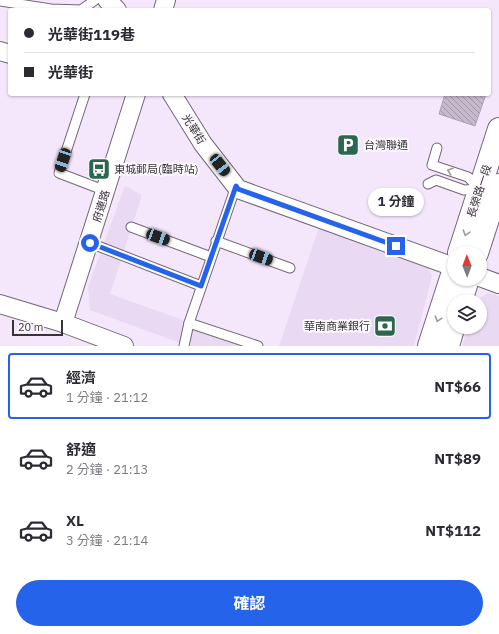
<!DOCTYPE html>
<html lang="zh-TW">
<meta charset="utf-8">
<style>
:root{--surface:#fff;--page:#f2f2f3;--text:#2b2b33;--muted:#7c7c81;--line:#e1e1e2;--accent:#2563eb}
body{margin:0;font-family:"IBM Plex Sans","Noto Sans TC",sans-serif;background:var(--page);color:var(--text);height:100vh;display:flex;flex-direction:column;font-size:15px;white-space:nowrap}
*{box-sizing:border-box;margin:0}
p{font-size:13px;color:var(--muted)}
.icon{flex:none;width:22px;height:22px;fill:none;stroke:currentColor;stroke-width:2;stroke-linecap:round;stroke-linejoin:round}
.map{position:relative;height:346px;overflow:hidden}
.sheet{display:flex;flex-direction:column;background:var(--surface);flex:1}
.sheet>*{flex:none}
.hud{position:absolute;left:8px;top:8px;width:483px;height:88px;border-radius:4px;box-shadow:0 1px 3px #0004;display:grid;align-content:center;height:88px;padding:0 16px;background:var(--surface)}
.needle{width:26px;rotate:359deg}
.buttons{position:absolute;left:447px;top:246px;display:grid;gap:8px}
.buttons a{display:grid;place-items:center;width:40px;height:40px;border-radius:50%;background:var(--surface);box-shadow:0 1px 3px #0004;font-size:20px}
.scale{position:absolute;left:12px;bottom:10px;width:51px;box-sizing:border-box;padding-left:4px;border:2px solid #38333a;border-top:0;font-size:11px;line-height:14px;white-space:nowrap;color:#38333a;-webkit-text-stroke:3px #fcf9fd;paint-order:stroke}
.end{position:absolute;width:18px;height:18px;margin:-9px;border:5px solid #2563eb;background:#fff;box-shadow:0 0 0 2px #fff}
.from{border-radius:50%}
.bubble{position:absolute;height:28px;border-radius:14px;background:var(--surface);box-shadow:0 1px 3px #0004;font-size:13px;font-weight:700;line-height:28px;text-align:center}
.car{position:absolute;width:12px;height:24px;margin:-12px -6px;border-radius:5px;box-shadow:0 0 3px 1px #0007;background:linear-gradient(#222 24%,#8ab4d8 0 40%,#222 0 76%,#8ab4d8 0 86%,#222 0)}
.hud b{display:flex;align-items:center;gap:14px;height:38px;font-size:15px}
.hud b+b{border-top:1px solid var(--line)}
.hud i{width:10px;height:10px;background:var(--text)}
ul{padding:7px 0 0;list-style:none}
li{display:flex;align-items:center;gap:12px;height:66px;margin:0 8px 6px;padding:0 8px;border:2px solid transparent;border-radius:4px}
li div{flex:1}
li b{display:block;font-size:15px}
li em{font-style:normal;font-weight:700}
li.selected{border-color:var(--accent)}
li>.icon{width:36px;height:36px;stroke-width:1.5}
.button{display:flex;gap:8px;margin-top:auto;padding:8px 16px}
.button a{flex:1;height:46px;border-radius:24px;background:var(--accent);color:#fff;font-size:16px;font-weight:700;line-height:46px;text-align:center}
.map>svg:first-child{display:block}
</style>
<div class="map">
<svg width="499" height="346" viewBox="0 0 499 346">
<defs>
<pattern id="building-back-hatch" width="6" height="6" patternUnits="userSpaceOnUse"><rect width="6" height="6" fill="#c6b9cd"/><path d="M-1 5l2 2M0 0l6 6M5-1l2 2" fill="none" stroke="#a297a7"/></pattern>
</defs>
<rect width="100%" height="100%" fill="#f4e7fb"/>
<g fill="#ead9f3">
<path d="M125,186l17,9 -32,99 146,52h-68l-98,-36 -2,-23z"/>
<path d="M320,224l105,37 7,15 -18,70h-135z"/>
<path d="M488,293l11,3v50h-37l6,-19h12v-26h-4z"/>
</g>
<path fill="url(#building-back-hatch)" stroke="#aea1b4" d="M445,94h41l-11,32 -36,-12z"/>
<g fill="none" stroke-linecap="round" stroke-linejoin="round">
<g stroke="#736779" stroke-width="11">
<g id="service">
<path d="M0,1l51,8 30,1 14,-10"/>
<path d="M85,94l-26,79 47,18"/>
<path d="M437,148l-5,17 36,12 11,11"/>
<path d="M428,184l8,-4 28,10 15,-1"/>
<path d="M131,227l80,30"/>
<path d="M216,241l74,27"/>
<path d="M90,243l111,43"/>
<path d="M189,323l69,23"/>
<path d="M184,346l5,-23 47,-137"/>
</g>
</g>
<g stroke="#736779" stroke-width="20">
<g id="minor">
<path d="M107,0l10,10"/>
<path d="M163,10l3,-10"/>
<path d="M0,51l10,3"/>
<path d="M172,94l31,50 35,45 216,78"/>
<path d="M480,277l19,7"/>
<path d="M0,304l63,19 61,23"/>
<path d="M63,323l73,-229"/>
</g>
</g>
<g stroke="#736779" stroke-width="24">
<g id="tertiary">
<path d="M459,253l40,-124"/>
<path d="M477,253l22,-68"/>
<path d="M461,301l7,-22"/>
<path d="M429,346l25,-77"/>
<path d="M448,346l6,-21"/>
</g>
</g>
<use href="#service" stroke="#fff" stroke-width="9"/>
<use href="#minor" stroke="#fff" stroke-width="18"/>
<use href="#tertiary" stroke="#fff" stroke-width="22"/>
</g>
<defs><path id="oneway-chevron" d="M-2-3.5L2.5 0L-2 3.5" fill="none" stroke-width="1.6" stroke-linecap="round" stroke-linejoin="round"/></defs>
<g stroke="#9c999c">
<use href="#oneway-chevron" transform="translate(450 171) rotate(-161)"/>
<use href="#oneway-chevron" transform="translate(466 233) rotate(108)"/>
<use href="#oneway-chevron" transform="translate(438 319) rotate(108)"/>
</g>
<g fill="none" stroke-linecap="round" stroke-linejoin="round">
<path stroke="#2563eb" stroke-width="5" d="M90,243l111,43 35,-100 2,3 158,57"/>
</g>
<defs>
<g id="parking-square" transform="scale(1.15)"><rect x="-9" y="-9" width="18" height="18" rx="4" fill="#2d664e" stroke="#fcf9fd"/><path d="M-3.5-5.5H1a3.5 3.5 0 0 1 0 7H-1V5.5H-3.5ZM-1-3.4V-.6H.8a1.4 1.4 0 0 0 0-2.8Z" fill="#fff"/></g>
<g id="bus-square" transform="scale(1.15)"><rect x="-9" y="-9" width="18" height="18" rx="4" fill="#2d664e" stroke="#fcf9fd"/><path d="M-5-6H5V4H4V6H2V4H-2V6H-4V4H-5ZM-3.5-4V0h7V-4ZM-3.5 1.2v1.5H-2V1.2ZM2 1.2v1.5H3.5V1.2Z" fill="#fff"/></g>
<g id="bank-square" transform="scale(1.15)"><rect x="-9" y="-9" width="18" height="18" rx="4" fill="#2d664e" stroke="#fcf9fd"/><path d="M-6-4H6V4H-6ZM0-2.3a2.3 2.3 0 1 0 0 4.6a2.3 2.3 0 1 0 0-4.6Z" fill="#fff"/></g>
</defs>
<g fill-rule="evenodd">
<use href="#parking-square" x="348" y="145"/>
<use href="#bus-square" x="99" y="169"/>
<use href="#bank-square" x="385" y="326"/>
</g>
<g text-anchor="middle" dominant-baseline="central" stroke-width="4" stroke-linejoin="round" paint-order="stroke">
<g font-size="11" fill="#38333a" stroke="#fcf9fd">
<text transform="translate(194 129) rotate(58)">光華街</text>
<text transform="translate(479 191) rotate(-72)">長榮路一段</text>
<text transform="translate(101 206) rotate(-73)">府連路</text>
</g>
<g font-size="11" fill="#38333a" stroke="#fcf9fd" text-anchor="start">
<text x="364" y="145">台灣聯通</text>
<text x="114" y="169">東城郵局(臨時站)</text>
<text x="370" y="326" text-anchor="end">華南商業銀行</text>
</g>
</g>
</svg>
<div class="buttons">
<a><svg class="needle" viewBox="-14 -14 28 28"><path d="M0-13l5 13h-10z" fill="#e53935"/><path d="M0 13l5-13h-10z" fill="#7c7c81"/></svg></a>
<a><svg class="icon" aria-label="layers" viewBox="0 0 24 24"><path d="M12 4l9 5-9 5-9-5zM3 14l9 5 9-5"/></svg></a>
</div>
<div class="scale">20 m</div>
<i class="end from" style="left:90px;top:243px"></i>
<i class="end" style="left:396px;top:246px"></i>
<div class="bubble" style="left:368px;top:188px;width:56px">1 分鐘</div>
<i class="car" style="left:63px;top:160px;rotate:198deg"></i>
<i class="car" style="left:220px;top:165px;rotate:142deg"></i>
<i class="car" style="left:158px;top:237px;rotate:110deg"></i>
<i class="car" style="left:261px;top:257px;rotate:110deg"></i>
<div class="hud">
<b><i class="from"></i>光華街119巷</b>
<b><i></i>光華街</b>
</div>
</div>
<section class="sheet">
<ul>
<li class="selected"><svg class="icon" aria-label="car" viewBox="0 0 24 24"><path d="M5 17H2v-5l4-1 3-4h7l3 4 3 1v5h-3M9 17h6M6 11h13"/><circle cx="7" cy="17" r="2"/><circle cx="17" cy="17" r="2"/></svg><div><b>經濟</b><p>1 分鐘 · 21:12</p></div><em>NT$66</em></li>
<li><svg class="icon" aria-label="car" viewBox="0 0 24 24"><path d="M5 17H2v-5l4-1 3-4h7l3 4 3 1v5h-3M9 17h6M6 11h13"/><circle cx="7" cy="17" r="2"/><circle cx="17" cy="17" r="2"/></svg><div><b>舒適</b><p>2 分鐘 · 21:13</p></div><em>NT$89</em></li>
<li><svg class="icon" aria-label="car" viewBox="0 0 24 24"><path d="M5 17H2v-5l4-1 3-4h7l3 4 3 1v5h-3M9 17h6M6 11h13"/><circle cx="7" cy="17" r="2"/><circle cx="17" cy="17" r="2"/></svg><div><b>XL</b><p>3 分鐘 · 21:14</p></div><em>NT$112</em></li>
</ul>
<div class="button"><a>確認</a></div>
</section>
